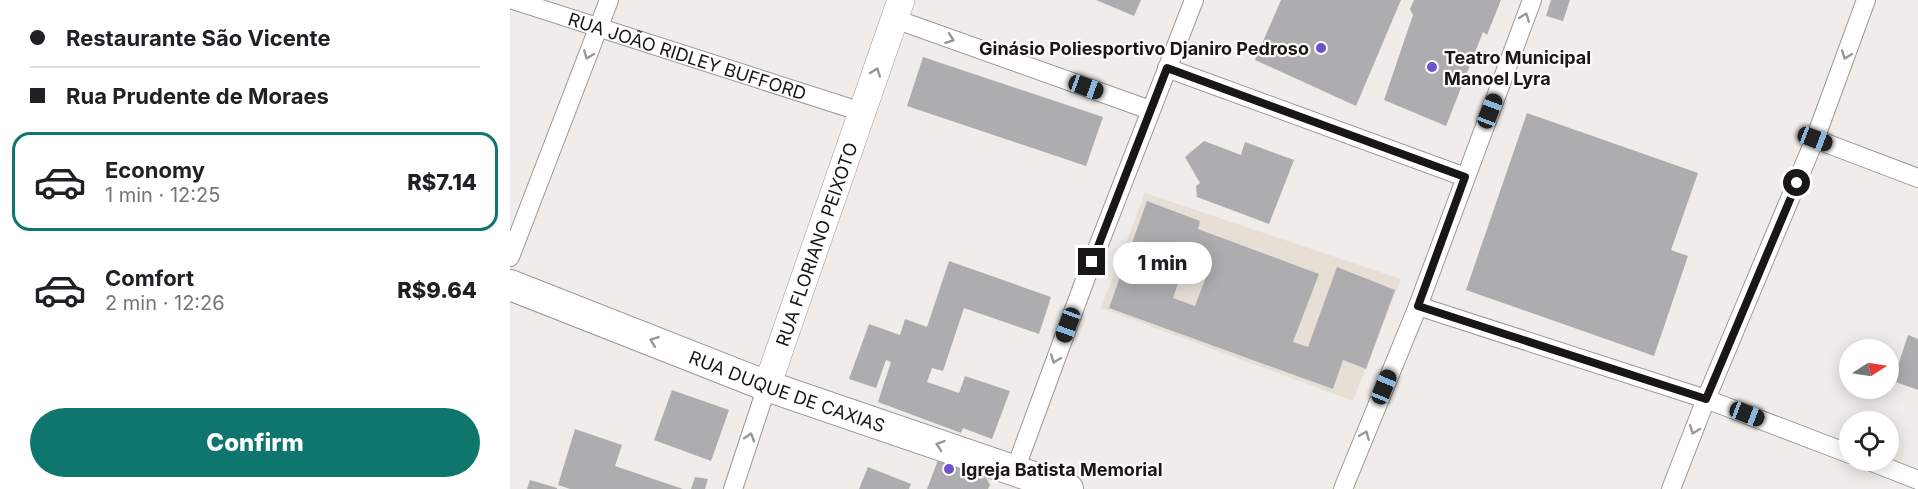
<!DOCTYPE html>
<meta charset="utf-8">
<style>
:root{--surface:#fff;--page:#f2f2f2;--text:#202124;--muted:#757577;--line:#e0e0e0;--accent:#0f766e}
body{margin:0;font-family:Inter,sans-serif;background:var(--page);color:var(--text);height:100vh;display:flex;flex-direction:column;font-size:22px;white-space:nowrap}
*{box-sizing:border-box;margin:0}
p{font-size:20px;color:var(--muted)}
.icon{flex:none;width:33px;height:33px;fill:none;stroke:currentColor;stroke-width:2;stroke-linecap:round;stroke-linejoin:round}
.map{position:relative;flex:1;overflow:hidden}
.panel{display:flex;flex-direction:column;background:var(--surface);width:510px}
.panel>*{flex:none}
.banner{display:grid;align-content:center;height:132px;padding:0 30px;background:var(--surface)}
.needle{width:39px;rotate:78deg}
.fabs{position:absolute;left:1329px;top:339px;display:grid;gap:12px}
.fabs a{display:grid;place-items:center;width:60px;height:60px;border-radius:50%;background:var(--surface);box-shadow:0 3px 15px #0003;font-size:30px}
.end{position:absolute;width:27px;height:27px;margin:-14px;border:8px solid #181716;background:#fff;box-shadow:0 0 0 3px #fff}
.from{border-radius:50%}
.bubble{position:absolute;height:42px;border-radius:21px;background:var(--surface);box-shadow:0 3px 15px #0003;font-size:20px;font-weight:800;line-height:42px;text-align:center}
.car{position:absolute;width:18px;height:36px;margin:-18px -9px;border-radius:8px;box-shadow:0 0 4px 2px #0007;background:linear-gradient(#222 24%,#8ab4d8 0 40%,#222 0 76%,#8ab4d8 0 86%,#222 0)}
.banner b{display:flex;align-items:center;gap:21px;height:57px;font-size:22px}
.banner b+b{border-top:2px solid var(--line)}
.banner i{width:15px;height:15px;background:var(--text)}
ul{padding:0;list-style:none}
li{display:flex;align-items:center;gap:18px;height:99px;margin:0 12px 9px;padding:0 18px;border:3px solid transparent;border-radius:18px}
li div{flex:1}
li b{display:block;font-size:22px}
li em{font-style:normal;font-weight:800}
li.selected{border-color:var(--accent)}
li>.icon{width:54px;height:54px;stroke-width:1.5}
.primary-button{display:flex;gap:12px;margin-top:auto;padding:12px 30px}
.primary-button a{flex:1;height:69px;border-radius:36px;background:var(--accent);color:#fff;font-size:24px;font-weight:800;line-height:69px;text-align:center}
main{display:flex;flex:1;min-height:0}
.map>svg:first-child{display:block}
</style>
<main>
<section class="panel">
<div class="banner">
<b><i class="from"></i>Restaurante São Vicente</b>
<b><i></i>Rua Prudente de Moraes</b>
</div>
<ul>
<li class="selected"><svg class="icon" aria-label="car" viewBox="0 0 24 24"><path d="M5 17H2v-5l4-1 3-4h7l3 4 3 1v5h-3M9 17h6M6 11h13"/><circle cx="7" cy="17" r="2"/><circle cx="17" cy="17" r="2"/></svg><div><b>Economy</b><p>1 min · 12:25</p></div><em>R$7.14</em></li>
<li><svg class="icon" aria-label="car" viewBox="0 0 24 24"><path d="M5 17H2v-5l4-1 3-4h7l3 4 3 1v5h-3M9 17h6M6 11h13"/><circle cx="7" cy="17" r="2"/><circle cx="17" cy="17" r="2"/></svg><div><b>Comfort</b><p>2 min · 12:26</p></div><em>R$9.64</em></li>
</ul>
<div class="primary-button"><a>Confirm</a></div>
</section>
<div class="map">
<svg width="1408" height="489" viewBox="0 0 1408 489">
<rect width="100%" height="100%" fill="#efece9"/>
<path fill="#e7dfd6" d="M635,193l256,86 -48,122 -252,-93z"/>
<g fill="#adadb0" fill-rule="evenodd">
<path d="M586,0h45l-7,16z"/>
<path d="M771,0h120l-45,106 -101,-46z"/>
<path d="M904,0h87l-14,35 -4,-3 -37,94 -62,-26 29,-85 -3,-6z"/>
<path d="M1041,0h19l-7,21 -17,-5z"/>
<path d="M413,57l180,60 -17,49 -179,-60z"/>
<path d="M1017,113l171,60 -27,77 17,6 -34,100 -188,-66z"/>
<path d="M694,141l37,14 4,-13 49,18 -25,64 -72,-27 -1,-11 4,-3 -15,-26z"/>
<path d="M637,201l53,20 -2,8 121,45 -26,68 15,5 29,-80 58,23 -29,79 -23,-9 -10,29 -224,-81zM676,260l23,9 -14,37 -22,-8z"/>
<path d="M439,261l102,36 -12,37 -75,-26 -21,63 -11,-3 -5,14 32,11 6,-17 45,15 -18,48 -29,-11 -2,5 -83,-31 13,-40 -5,-2 -10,28 -27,-9 20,-55 31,11 5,-16 22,8z"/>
<path d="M1398,335l10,4v51l-25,-9z"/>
<path d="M162,390l57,20 -18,51 -57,-21z"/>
<path d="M65,429l47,16 -7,21 68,23h-113l-12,-4z"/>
<path d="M428,460l49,19 3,6 -2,4h-61z"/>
<path d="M358,467l43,17 -2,5h-50z"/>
<path d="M185,477l13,2 -3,10h-14z"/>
<path d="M20,480l27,8v1h-30z"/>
</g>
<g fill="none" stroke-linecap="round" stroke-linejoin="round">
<g stroke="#9b9996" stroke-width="20">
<g id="minor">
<path id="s1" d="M3,0l349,112"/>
<path d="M385,19l255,91"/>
<path d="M657,68l298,109"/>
<path d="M1305,139l103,39"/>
<path d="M0,257l99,-257"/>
<path d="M908,306l288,93 144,55"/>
<path d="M1357,460l51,20"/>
<path d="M505,470l70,-190 109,-280"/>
<path d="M223,489l34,-103"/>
<path d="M833,489l75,-183 114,-306"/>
<path d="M1161,489l35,-90 109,-260 51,-139"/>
</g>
</g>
<g stroke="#9b9996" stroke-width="28">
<g id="secondary">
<path id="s2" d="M257,386l134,-386"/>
</g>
</g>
<g stroke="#9b9996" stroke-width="32">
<g id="primary">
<path id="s3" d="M0,285l257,101 301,103"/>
</g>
</g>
<use href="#minor" stroke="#fff" stroke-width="18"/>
<use href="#secondary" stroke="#fff" stroke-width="27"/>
<use href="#primary" stroke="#fff" stroke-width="30"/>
</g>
<defs><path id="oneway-chevron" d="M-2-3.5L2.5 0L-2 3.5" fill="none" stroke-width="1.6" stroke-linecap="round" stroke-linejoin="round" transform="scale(1.5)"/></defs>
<g stroke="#979796">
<use href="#oneway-chevron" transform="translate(1015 17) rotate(-69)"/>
<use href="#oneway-chevron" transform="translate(440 39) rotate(20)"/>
<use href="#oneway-chevron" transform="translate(78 55) rotate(111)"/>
<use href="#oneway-chevron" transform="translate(1336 55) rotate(110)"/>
<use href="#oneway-chevron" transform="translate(366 72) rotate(-70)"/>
<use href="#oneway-chevron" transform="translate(144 341) rotate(-159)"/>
<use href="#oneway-chevron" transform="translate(545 359) rotate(110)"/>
<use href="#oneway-chevron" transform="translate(1184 430) rotate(111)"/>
<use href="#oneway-chevron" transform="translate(855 435) rotate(-68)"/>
<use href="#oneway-chevron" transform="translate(240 437) rotate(-72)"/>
<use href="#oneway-chevron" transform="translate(430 445) rotate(-161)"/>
</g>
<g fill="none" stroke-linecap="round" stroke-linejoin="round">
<path stroke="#181716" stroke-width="8" d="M582,262l75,-194 298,109 -47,129 288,93 91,-216"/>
</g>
<g fill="#6e52cb" stroke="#fcf9f7" stroke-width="2">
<circle cx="811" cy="48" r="6"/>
<circle cx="922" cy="67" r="6"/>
<circle cx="439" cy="469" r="6"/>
</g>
<g text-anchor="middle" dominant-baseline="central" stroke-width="4.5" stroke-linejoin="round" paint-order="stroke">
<g font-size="18" font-weight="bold" fill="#181716" stroke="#fcf9f7" text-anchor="start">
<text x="799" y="48" text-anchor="end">Ginásio Poliesportivo Djaniro Pedroso</text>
<text x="934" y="57">Teatro Municipal<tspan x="934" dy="21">Manoel Lyra</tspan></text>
<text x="451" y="469">Igreja Batista Memorial</text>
</g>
<g font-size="18" fill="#181716" stroke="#fcf9f7">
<text stroke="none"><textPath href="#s1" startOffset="183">RUA JOÃO RIDLEY BUFFORD</textPath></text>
<text stroke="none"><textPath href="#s2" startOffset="150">RUA FLORIANO PEIXOTO</textPath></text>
<text stroke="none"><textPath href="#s3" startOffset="297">RUA DUQUE DE CAXIAS</textPath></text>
</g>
</g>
</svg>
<div class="fabs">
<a><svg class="needle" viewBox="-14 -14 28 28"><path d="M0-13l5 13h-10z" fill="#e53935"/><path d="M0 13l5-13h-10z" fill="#757577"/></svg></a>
<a><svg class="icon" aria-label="locate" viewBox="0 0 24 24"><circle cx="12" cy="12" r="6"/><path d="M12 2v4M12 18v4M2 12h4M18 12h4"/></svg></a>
</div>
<i class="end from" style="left:1287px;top:183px"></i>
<i class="end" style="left:582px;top:262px"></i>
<div class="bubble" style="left:603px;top:242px;width:99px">1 min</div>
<i class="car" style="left:576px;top:87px;rotate:110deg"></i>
<i class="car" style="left:980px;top:111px;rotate:21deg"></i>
<i class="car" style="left:1305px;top:139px;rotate:111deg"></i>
<i class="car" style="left:558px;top:325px;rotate:200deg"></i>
<i class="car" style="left:874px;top:387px;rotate:22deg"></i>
<i class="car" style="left:1237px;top:414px;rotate:111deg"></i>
</div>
</main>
